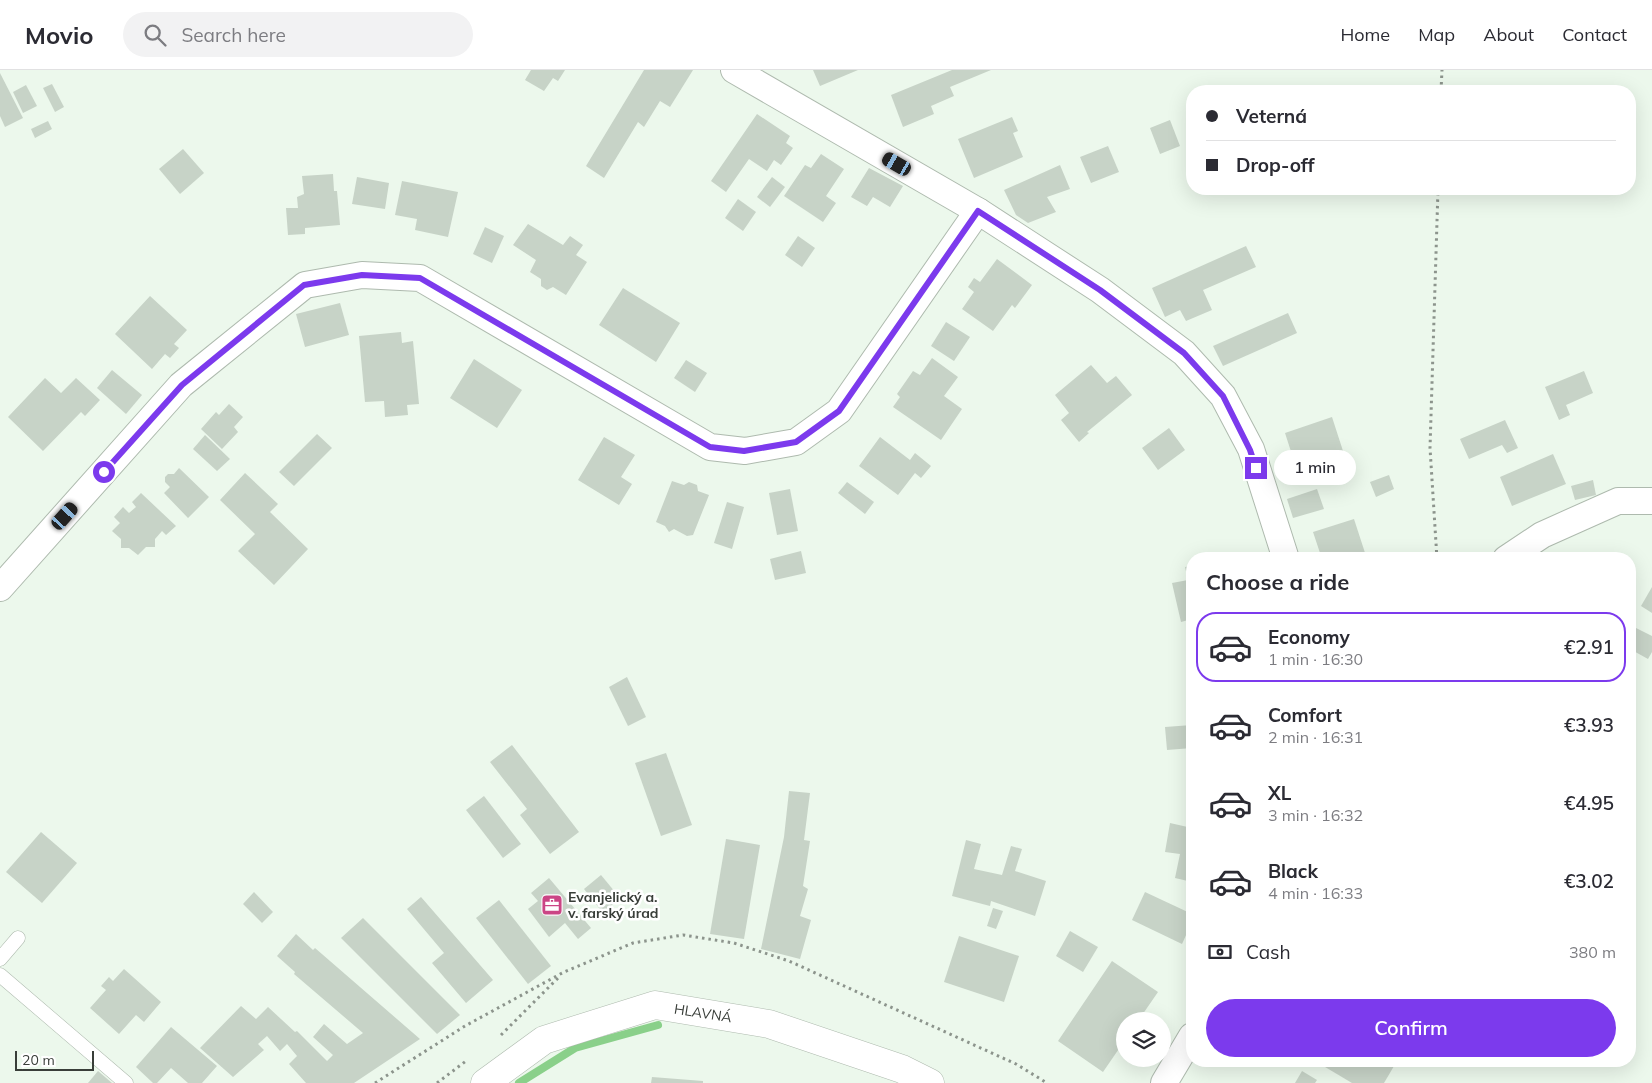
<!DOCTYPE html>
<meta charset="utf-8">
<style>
:root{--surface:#fff;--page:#f2f2f3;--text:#2b2b33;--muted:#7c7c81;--line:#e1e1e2;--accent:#7c3aed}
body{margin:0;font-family:Mulish,sans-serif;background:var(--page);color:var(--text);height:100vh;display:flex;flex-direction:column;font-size:19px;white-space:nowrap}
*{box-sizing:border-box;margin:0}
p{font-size:16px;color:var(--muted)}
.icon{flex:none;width:28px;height:28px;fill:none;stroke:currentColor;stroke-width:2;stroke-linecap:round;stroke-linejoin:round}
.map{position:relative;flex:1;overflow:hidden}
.sheet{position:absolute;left:1186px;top:482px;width:450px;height:515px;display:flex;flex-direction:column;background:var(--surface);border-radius:20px;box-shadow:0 5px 20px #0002}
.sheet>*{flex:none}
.hud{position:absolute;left:1186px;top:15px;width:450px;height:110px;border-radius:20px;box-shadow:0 5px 20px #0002;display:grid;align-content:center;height:110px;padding:0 20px;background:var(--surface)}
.controls{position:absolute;left:1116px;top:942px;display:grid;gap:10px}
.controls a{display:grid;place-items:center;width:55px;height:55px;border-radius:50%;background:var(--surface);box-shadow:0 5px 20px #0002;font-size:25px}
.scale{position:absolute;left:15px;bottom:12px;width:79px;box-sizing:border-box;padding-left:5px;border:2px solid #393e39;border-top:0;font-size:14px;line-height:18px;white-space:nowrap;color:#393e39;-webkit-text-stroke:4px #fff;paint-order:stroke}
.end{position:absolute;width:22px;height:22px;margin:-11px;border:6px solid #7c3aed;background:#fff;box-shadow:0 0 0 2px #fff}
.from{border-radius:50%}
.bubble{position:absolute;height:35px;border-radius:18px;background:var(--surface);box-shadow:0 5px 20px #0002;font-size:16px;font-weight:600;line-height:35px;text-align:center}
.car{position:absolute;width:15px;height:30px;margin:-15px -8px;border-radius:6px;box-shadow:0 0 4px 1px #0007;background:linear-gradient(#222 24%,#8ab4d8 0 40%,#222 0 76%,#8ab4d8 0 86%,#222 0)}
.hud b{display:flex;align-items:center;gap:18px;height:48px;font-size:19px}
.hud b+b{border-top:1px solid var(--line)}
.hud i{width:12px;height:12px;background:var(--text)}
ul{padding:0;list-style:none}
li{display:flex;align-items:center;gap:15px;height:70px;margin:0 10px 8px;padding:0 10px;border:2px solid transparent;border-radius:20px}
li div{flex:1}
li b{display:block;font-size:19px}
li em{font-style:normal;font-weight:600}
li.selected{border-color:var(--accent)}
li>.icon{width:45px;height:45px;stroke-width:1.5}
h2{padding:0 20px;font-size:22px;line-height:60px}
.pay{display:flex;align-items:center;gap:12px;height:55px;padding:0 20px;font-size:19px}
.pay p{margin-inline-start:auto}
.button{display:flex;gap:10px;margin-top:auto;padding:10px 20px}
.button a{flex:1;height:58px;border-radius:30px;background:var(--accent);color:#fff;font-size:20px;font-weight:600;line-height:58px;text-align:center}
header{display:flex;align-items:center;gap:30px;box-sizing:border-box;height:70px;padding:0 25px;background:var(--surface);border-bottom:1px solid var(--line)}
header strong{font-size:24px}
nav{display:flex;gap:28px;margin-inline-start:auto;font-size:18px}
.search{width:350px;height:45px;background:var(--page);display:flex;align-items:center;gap:12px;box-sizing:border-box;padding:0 18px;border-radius:28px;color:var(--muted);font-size:19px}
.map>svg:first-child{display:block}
</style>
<header>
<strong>Movio</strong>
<div class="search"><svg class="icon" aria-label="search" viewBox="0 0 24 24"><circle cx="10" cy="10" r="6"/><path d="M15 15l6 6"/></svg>Search here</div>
<nav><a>Home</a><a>Map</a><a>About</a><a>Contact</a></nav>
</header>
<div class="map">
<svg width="1652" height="1013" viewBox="0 0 1652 1013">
<rect width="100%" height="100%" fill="#ecf8ec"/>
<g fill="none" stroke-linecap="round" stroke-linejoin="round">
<path stroke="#8ad08a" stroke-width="8" d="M519,1013l56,-35 83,-23"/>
</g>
<g fill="#c7d3c7">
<path d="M531,0h34l-7,11 -5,-3 -9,13 -19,-11z"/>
<path d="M644,0h49l-23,37 -10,-6 -16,26 -6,-5 -34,56 -18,-12z"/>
<path d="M813,0h45l-38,16z"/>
<path d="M952,0h39l-41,17 4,9 -23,10 3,8 -31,13 -12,-32z"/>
<path d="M0,3l23,45 -18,9 -5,-11z"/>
<path d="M52,14l12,23 -9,5 -12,-24z"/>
<path d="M26,15l11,21 -14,7 -10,-21z"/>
<path d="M757,44l33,22 -4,7 7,5 -12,17 -7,-5 -7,11 -18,-12 -23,33 -15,-11z"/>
<path d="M1012,47l6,14 -5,2 10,24 -49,21 -16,-39z"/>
<path d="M1170,50l10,26 -20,8 -10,-26z"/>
<path d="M48,51l4,8 -17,9 -4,-9z"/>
<path d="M1108,76l11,26 -28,11 -11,-26z"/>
<path d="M183,79l21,24 -24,21 -21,-25z"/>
<path d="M821,84l23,15 -18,27 10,7 -13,19 -39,-26 21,-31 6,3z"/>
<path d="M1060,95l10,24 -23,8 9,15 -28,11 -12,-8 -12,-25z"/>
<path d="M869,98l34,18 -13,21 -17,-10 -6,9 -16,-9z"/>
<path d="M333,104l1,17h3l3,34 -35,3v6l-17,1 -2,-27h12l-1,-11 7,-3 -2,-18z"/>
<path d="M357,107l32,6 -4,26 -33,-5z"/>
<path d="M772,107l13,10 -15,20 -13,-10z"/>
<path d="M402,111l56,11 -10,45 -33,-7 2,-11 -22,-4z"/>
<path d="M738,129l18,13 -13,19 -18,-13z"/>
<path d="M528,154l35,21 7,-9 13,9 -7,10 11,7 -21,33 -13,-8 -6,3 -6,-4v-7l-11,-7 6,-12 -23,-15z"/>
<path d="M485,157l19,9 -12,27 -19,-9z"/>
<path d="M798,166l17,12 -13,19 -17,-12z"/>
<path d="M1246,176l10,21 -53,23 9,20 -26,11 -6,-11 -15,7 -13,-29z"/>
<path d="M997,189l35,26 -17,23 -3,-3 -19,26 -31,-22 12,-17 -6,-5 6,-9 6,4z"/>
<path d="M623,218l57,35 -24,39 -57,-37z"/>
<path d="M150,226l37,34 -13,14 5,4 -9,10 -5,-4 -13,15 -37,-35z"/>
<path d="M340,233l9,32 -44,12 -9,-33z"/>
<path d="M1288,243l9,20 -74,33 -10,-20z"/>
<path d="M946,252l24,15 -16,24 -23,-15z"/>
<path d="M401,262l1,11 11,-2 6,63 -12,1 1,10 -23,2 -1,-16 -19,1 -6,-66z"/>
<path d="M932,288l26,19 -14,19 18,13 -21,31 -48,-33 7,-10 -3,-3 16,-23 7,4z"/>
<path d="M474,289l48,31 -25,38 -47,-30z"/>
<path d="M686,290l21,13 -12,19 -21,-14z"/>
<path d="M1091,295l16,18 9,-7 16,19 -45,37 2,1 -10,9 -18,-22 8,-7 -14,-18z"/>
<path d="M112,300l30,25 -16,19 -29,-26z"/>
<path d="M1584,301l9,22 -27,12 4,10 -11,5 -14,-33z"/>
<path d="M45,308l16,15 15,-15 24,22 -15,16 -4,-4 -38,39 -35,-34z"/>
<path d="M229,334l14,13 -9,10 4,5 -16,17 -21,-20 15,-17 3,3z"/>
<path d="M1332,347l11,34 -18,6 2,6 -11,4 -2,-7 -18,7 -11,-34z"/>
<path d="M1505,350l13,28 -11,5 -5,-8 -33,14 -9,-20z"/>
<path d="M1169,358l16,22 -27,20 -16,-22z"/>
<path d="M317,364l15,14 -38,38 -15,-14z"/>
<path d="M205,365l25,24 -13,12 -24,-22z"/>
<path d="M604,367l31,18 -14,22 11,7 -13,21 -41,-25z"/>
<path d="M880,367l30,23 5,-7 16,13 -10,12 -6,-5 -17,22 -39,-29z"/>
<path d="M1553,384l13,30 -54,22 -12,-29z"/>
<path d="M179,398l30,29 -21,21 -24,-25 6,-6 -5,-5v-5l3,-3h6z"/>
<path d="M245,403l33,31 -8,8 38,37 -34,36 -36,-34 17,-17 -35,-34z"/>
<path d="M1389,405l5,14 -18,8 -6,-15z"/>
<path d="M1593,410l3,15 -21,5 -4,-14z"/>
<path d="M672,411l12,4 5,-3 8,3 1,6 11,4 -16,40 -6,1 -13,-7 -5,3 -4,-6 -9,-4z"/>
<path d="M847,412l27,20 -9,12 -27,-21z"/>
<path d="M790,419l8,42 -21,4 -8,-42z"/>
<path d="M1317,419l7,20 -31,9 -6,-19z"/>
<path d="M141,423l35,33 -10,9 -4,-4 -7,8v8h-9l-8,8 -9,-7h-8v-9l-9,-8 8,-8 -6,-6 9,-10 6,6 7,-6 -4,-5z"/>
<path d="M727,432l17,5 -12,42 -18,-6z"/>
<path d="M1354,449l13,40h-45l-9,-27z"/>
<path d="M801,481l5,22 -31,7 -5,-21z"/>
<path d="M1192,496v53l-11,3 -9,-39 16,-3 -3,-13z"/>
<path d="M1652,517v26l-11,-7z"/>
<path d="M1630,555l22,11v16l-4,7 -18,-10z"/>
<path d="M627,607l19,40 -18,9 -19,-39z"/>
<path d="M1192,655v23l-25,2 -2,-23z"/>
<path d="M512,675l67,87 -29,22 -30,-39 7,-6 -37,-47z"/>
<path d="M666,683l26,72 -31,11 -26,-73z"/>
<path d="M789,721l21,2 -6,47 6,1 -7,45 5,3 -8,27 11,4 -11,39 -39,-10 23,-112z"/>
<path d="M484,726l37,48 -18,14 -37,-48z"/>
<path d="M1170,753l22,5v54l-17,-4 5,-24 -15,-2z"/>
<path d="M41,762l36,31 -35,40 -36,-31z"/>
<path d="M726,769l34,6 -16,94 -34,-5z"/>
<path d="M966,770l15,4 -7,25 28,6 9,-29 11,3 -7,22 31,10 -11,35 -44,-15 -1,5 -38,-10z"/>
<path d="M601,805l19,23 -17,15 -19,-24z"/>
<path d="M549,808l42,50 -13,11 -13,-16 -16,14 -21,-28 10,-8 -7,-8z"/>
<path d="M254,822l19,20 -11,11 -19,-19z"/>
<path d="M1145,822l47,22v8l-10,22 -50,-24z"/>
<path d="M421,827l72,83 -27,23 -34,-40 12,-10 -37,-44z"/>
<path d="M499,830l52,66 -23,18 -52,-66z"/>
<path d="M993,838l10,3 -7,18 -9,-3z"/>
<path d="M363,848l97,97 -23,19 -96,-96z"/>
<path d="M1070,861l28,16 -15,25 -27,-16z"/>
<path d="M296,864l17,16 2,-2 105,91 -66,44h-48l-17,-19 8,-8 -10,-12 -7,7 -13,-15 -9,8 6,6 -31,27 -33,-29 41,-42 15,13 12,-12 27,25 2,-1 30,30 6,-6 -20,-18 11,-13 23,20 16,-11 -69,-59 1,-2 -18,-16z"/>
<path d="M959,866l60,20 -15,46 -60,-20z"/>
<path d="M1112,891l46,31 -20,29h-13v19l-22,32 -45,-31z"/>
<path d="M124,899l37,33 -17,20 -8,-7 -17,19 -29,-26 16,-18 -5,-4 8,-9 4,4z"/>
<path d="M171,957l46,39 -15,17h-14l-17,-15 -14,15h-4l-17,-16z"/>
<path d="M1315,991h82l-13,22h-32z"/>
<path d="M98,1001l14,12h-24z"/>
<path d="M1302,1001l15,9 -2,3h-20z"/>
<path d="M652,1007l51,4v2h-52z"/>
</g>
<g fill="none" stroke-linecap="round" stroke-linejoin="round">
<g stroke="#aebaae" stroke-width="15">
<g id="service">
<path d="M0,889l18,-21"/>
<path d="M0,905l126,108"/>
</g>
</g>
<g stroke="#aebaae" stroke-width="28">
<g id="minor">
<path d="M734,0l244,141 122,79 84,63 39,43 28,53 35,110"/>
<path d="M1506,489l36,-24 76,-34h34"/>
<path d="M0,518l181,-203 124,-100 57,-10 58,3 290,169 35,4 51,-9 43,-31 139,-200"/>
<path d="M1164,1013l28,-47"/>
</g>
</g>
<g stroke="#aebaae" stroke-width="29">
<path id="tertiary" d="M485,1013l59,-43 111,-35 114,19 133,45 28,14"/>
</g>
<g stroke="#8c948c" stroke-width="3" stroke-dasharray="2.5 4" stroke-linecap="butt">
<path d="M1441,21l1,-21"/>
<path d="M1437,489l-7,-111 8,-259"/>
<path d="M501,965l59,-59"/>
<path d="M375,1013l90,-57 99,-54 69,-29 50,-8 51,8 55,18 227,103 31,19"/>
<path d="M437,1013l29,-22"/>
</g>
<use href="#service" stroke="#fff" stroke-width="14"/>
<use href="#minor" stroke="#fff" stroke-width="26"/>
<use href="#tertiary" stroke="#fff" stroke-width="28"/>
</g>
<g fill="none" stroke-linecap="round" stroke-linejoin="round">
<path stroke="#7c3aed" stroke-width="6" d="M104,402l78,-87 122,-100 58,-10 58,3 290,169 34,4 52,-9 43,-31 139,-200 122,79 84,63 39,43 27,54 6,18"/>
</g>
<defs>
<g id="office-square" transform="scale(1.125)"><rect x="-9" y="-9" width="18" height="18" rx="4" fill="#cb4585" stroke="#fff"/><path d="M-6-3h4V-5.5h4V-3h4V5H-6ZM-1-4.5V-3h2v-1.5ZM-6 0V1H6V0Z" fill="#fff"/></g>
</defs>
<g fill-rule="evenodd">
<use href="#office-square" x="552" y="835"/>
</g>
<g text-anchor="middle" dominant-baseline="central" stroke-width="5" stroke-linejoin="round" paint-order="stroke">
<g font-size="14" font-weight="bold" fill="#393e39" stroke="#fff" text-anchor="start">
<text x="568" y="827">Evanjelický a.<tspan x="568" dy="16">v. farský úrad</tspan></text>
</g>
<g font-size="14" fill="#393e39" stroke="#fff">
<text transform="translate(703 943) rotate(9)">HLAVNÁ</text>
</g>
</g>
</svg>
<div class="controls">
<a><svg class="icon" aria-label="layers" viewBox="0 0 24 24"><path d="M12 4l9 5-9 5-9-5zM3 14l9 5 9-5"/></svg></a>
</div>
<div class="scale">20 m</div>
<i class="end from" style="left:104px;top:402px"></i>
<i class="end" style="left:1256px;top:398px"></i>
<div class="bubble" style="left:1274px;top:380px;width:82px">1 min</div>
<i class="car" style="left:897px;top:94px;rotate:300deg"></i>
<i class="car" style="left:65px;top:446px;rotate:42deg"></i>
<div class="hud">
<b><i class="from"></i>Veterná</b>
<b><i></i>Drop-off</b>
</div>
<section class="sheet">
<h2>Choose a ride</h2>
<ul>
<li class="selected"><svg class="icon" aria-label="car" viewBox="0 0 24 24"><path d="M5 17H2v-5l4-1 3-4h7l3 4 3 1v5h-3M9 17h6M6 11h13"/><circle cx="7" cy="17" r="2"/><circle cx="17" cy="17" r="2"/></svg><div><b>Economy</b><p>1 min · 16:30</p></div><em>€2.91</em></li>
<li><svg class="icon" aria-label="car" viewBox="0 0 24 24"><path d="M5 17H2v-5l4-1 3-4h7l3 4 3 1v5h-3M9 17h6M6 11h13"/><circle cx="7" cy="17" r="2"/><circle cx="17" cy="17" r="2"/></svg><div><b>Comfort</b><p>2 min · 16:31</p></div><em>€3.93</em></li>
<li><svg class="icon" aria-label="car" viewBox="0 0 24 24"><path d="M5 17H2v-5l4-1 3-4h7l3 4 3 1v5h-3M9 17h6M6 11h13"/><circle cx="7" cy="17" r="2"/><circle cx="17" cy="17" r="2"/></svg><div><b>XL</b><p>3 min · 16:32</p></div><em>€4.95</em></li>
<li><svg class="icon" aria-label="car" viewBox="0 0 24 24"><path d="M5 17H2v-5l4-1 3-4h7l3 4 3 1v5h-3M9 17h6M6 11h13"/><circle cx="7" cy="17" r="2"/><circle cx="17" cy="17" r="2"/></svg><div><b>Black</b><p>4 min · 16:33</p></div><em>€3.02</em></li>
</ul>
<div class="pay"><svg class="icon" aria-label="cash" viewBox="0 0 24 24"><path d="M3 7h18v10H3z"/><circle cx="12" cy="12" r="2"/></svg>Cash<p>380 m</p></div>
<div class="button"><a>Confirm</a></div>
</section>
</div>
